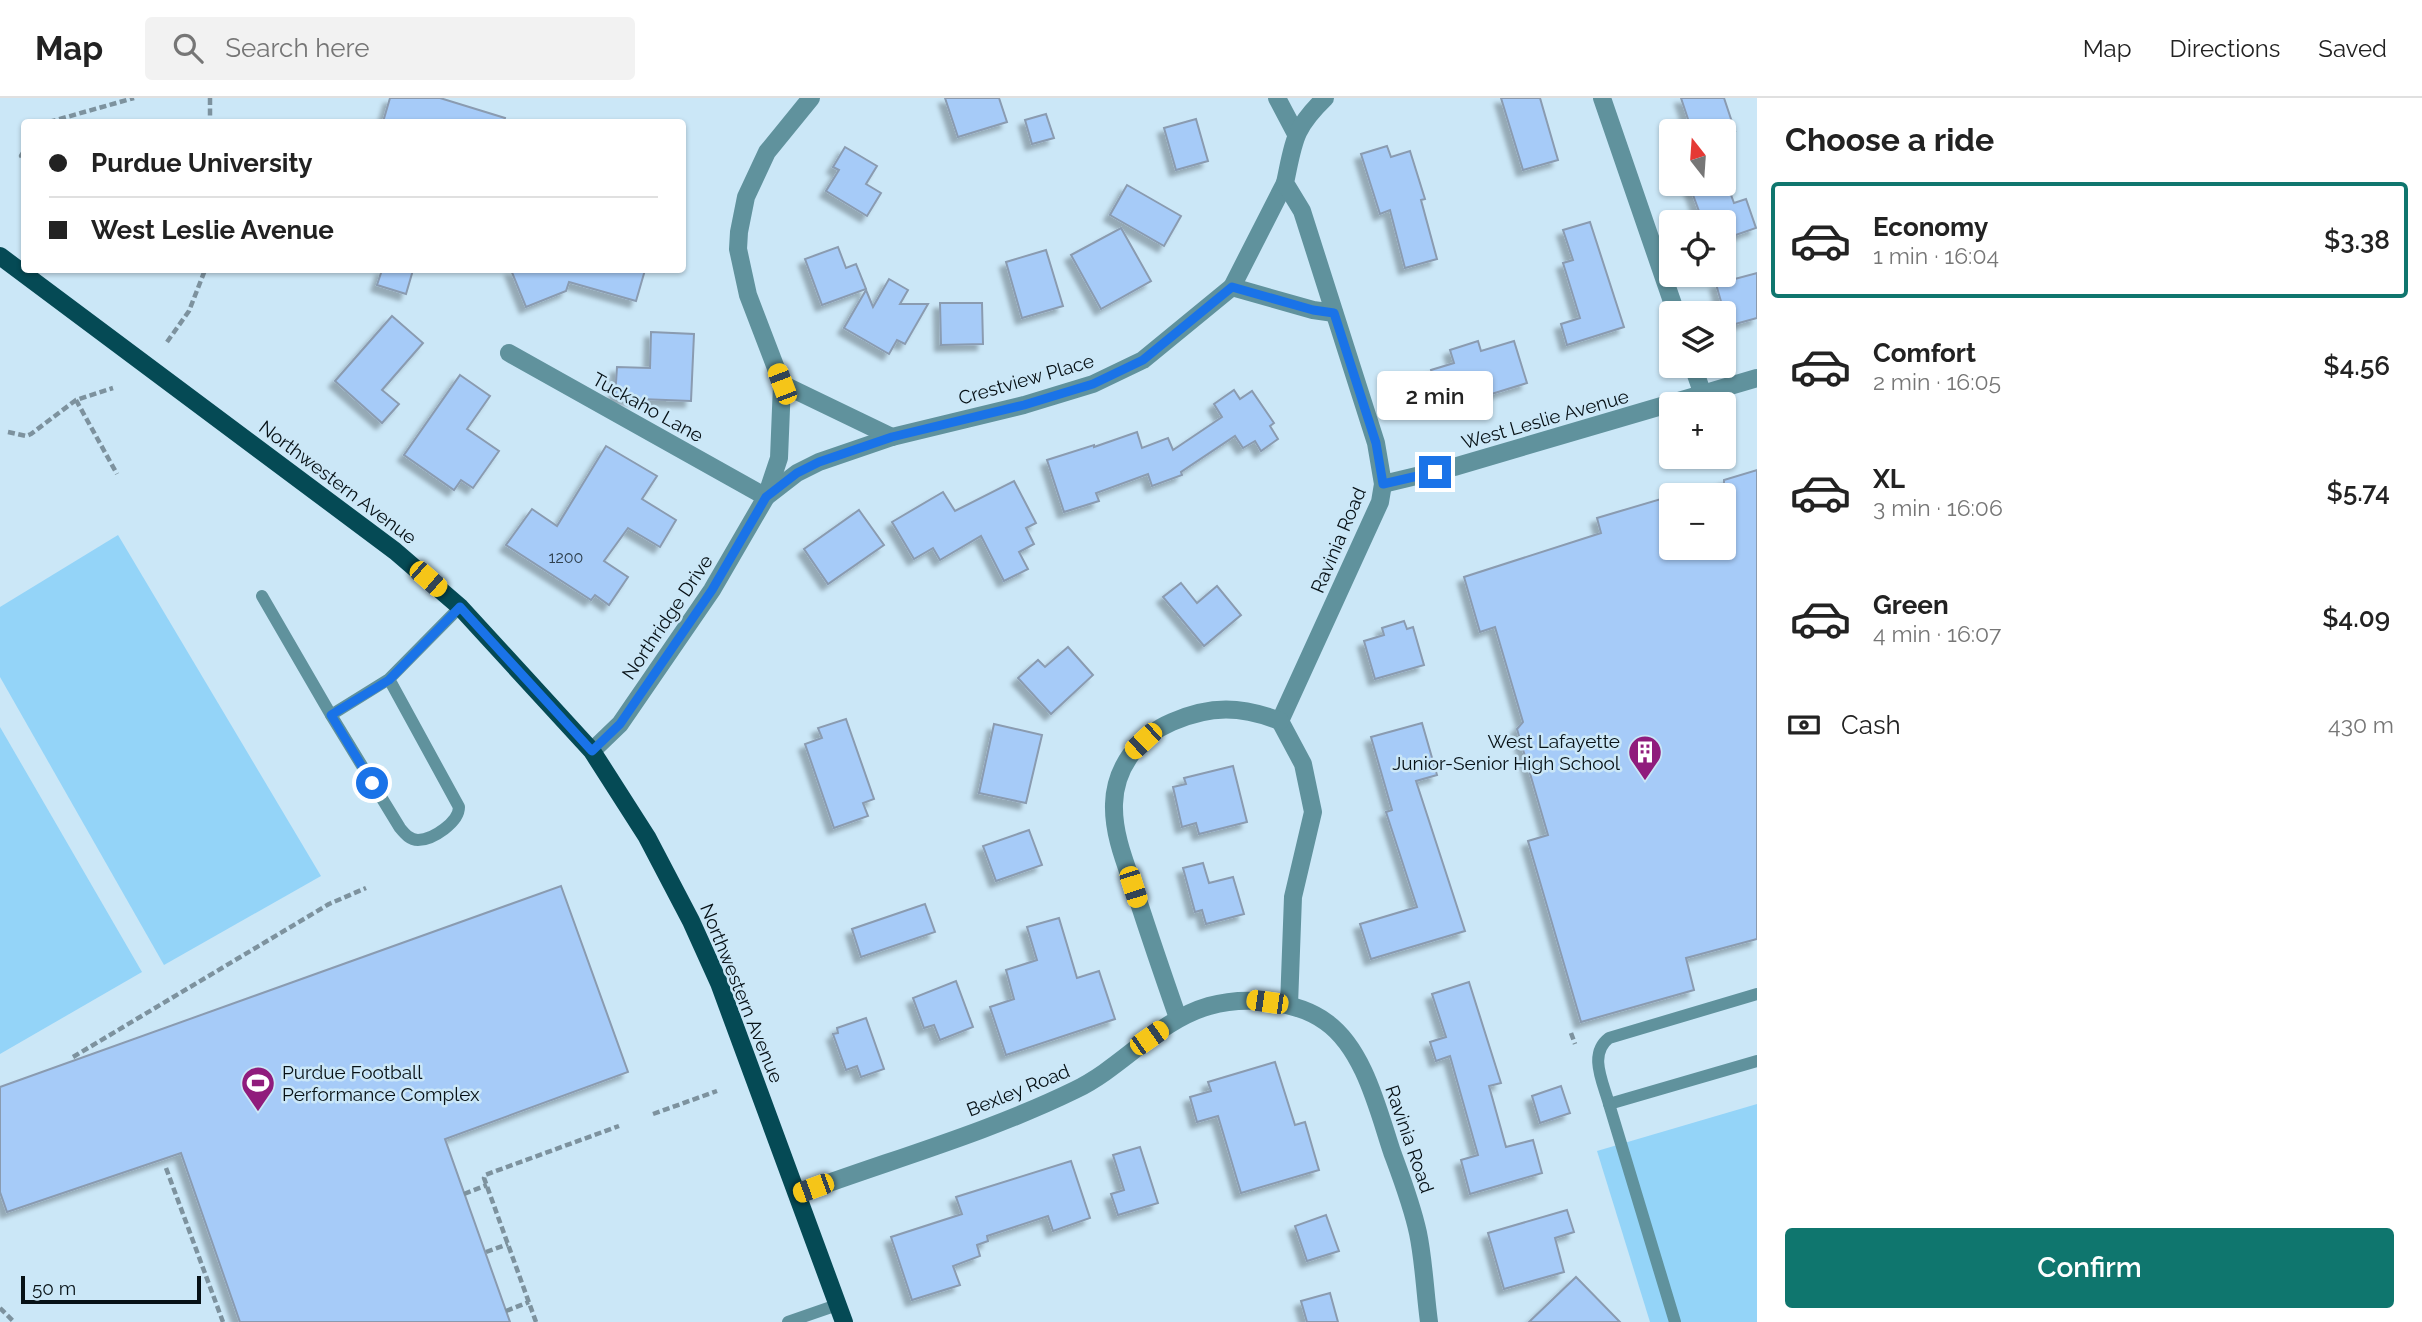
<!DOCTYPE html>
<meta charset="utf-8">
<style>
:root{--surface:#fff;--page:#f2f2f2;--text:#222;--muted:#767676;--line:#e0e0e0;--accent:#0f766e}
body{margin:0;font-family:Raleway,sans-serif;background:var(--page);color:var(--text);height:100vh;display:flex;flex-direction:column;font-size:26px;white-space:nowrap}
*{box-sizing:border-box;margin:0}
p{font-size:23px;color:var(--muted)}
.icon{flex:none;width:38px;height:38px;fill:none;stroke:currentColor;stroke-width:2;stroke-linecap:round;stroke-linejoin:round}
.map{position:relative;flex:1;overflow:hidden}
.panel{display:flex;flex-direction:column;background:var(--surface);width:665px}
.panel>*{flex:none}
.top-card{position:absolute;left:21px;top:21px;width:665px;height:154px;border-radius:7px;box-shadow:0 2px 5px #0004;display:grid;align-content:center;height:154px;padding:0 28px;background:var(--surface)}
.needle{width:46px;rotate:343deg}
.buttons{position:absolute;left:1659px;top:21px;display:grid;gap:14px}
.buttons a{display:grid;place-items:center;width:77px;height:77px;border-radius:7px;background:var(--surface);box-shadow:0 2px 5px #0004;font-size:35px}
.scale{position:absolute;left:21px;bottom:18px;width:180px;box-sizing:border-box;padding-left:7px;border:4px solid #071116;border-top:0;font-size:19px;line-height:24px;white-space:nowrap;color:#071116;-webkit-text-stroke:5px #cbe7f7;paint-order:stroke}
.end{position:absolute;width:32px;height:32px;margin:-16px;border:9px solid #1a73e8;background:#fff;box-shadow:0 0 0 4px #fff}
.from{border-radius:50%}
.bubble{position:absolute;height:49px;border-radius:7px;background:var(--surface);box-shadow:0 2px 5px #0004;font-size:23px;font-weight:600;line-height:49px;text-align:center}
.car{position:absolute;width:21px;height:42px;margin:-21px -10px;border-radius:9px;box-shadow:0 0 5px 2px #0007;background:linear-gradient(#f5c518 24%,#345 0 40%,#f5c518 0 76%,#345 0 86%,#f5c518 0)}
.top-card b{display:flex;align-items:center;gap:24px;height:66px;font-size:26px}
.top-card b+b{border-top:2px solid var(--line)}
.top-card i{width:18px;height:18px;background:var(--text)}
ul{padding:0;list-style:none}
li{display:flex;align-items:center;gap:21px;height:116px;margin:0 14px 10px;padding:0 14px;border:4px solid transparent;border-radius:7px}
li div{flex:1}
li b{display:block;font-size:26px}
li em{font-style:normal;font-weight:600}
li.current{border-color:var(--accent)}
li>.icon{width:63px;height:63px;stroke-width:1.5}
h2{padding:0 28px;font-size:32px;line-height:84px}
.pay{display:flex;align-items:center;gap:18px;height:77px;padding:0 28px;font-size:26px}
.pay p{margin-inline-start:auto}
.cta{display:flex;gap:14px;margin-top:auto;padding:14px 28px}
.cta a{flex:1;height:80px;border-radius:7px;background:var(--accent);color:#fff;font-size:28px;font-weight:600;line-height:80px;text-align:center}
header{display:flex;align-items:center;gap:42px;box-sizing:border-box;height:98px;padding:0 35px;background:var(--surface);border-bottom:2px solid var(--line)}
header strong{font-size:33px}
nav{display:flex;gap:38px;margin-inline-start:auto;font-size:24px}
.search{width:490px;height:63px;background:var(--page);display:flex;align-items:center;gap:18px;box-sizing:border-box;padding:0 24px;border-radius:7px;color:var(--muted);font-size:26px}
main{display:flex;flex:1;min-height:0}
.map>svg:first-child{display:block}
</style>
<header>
<strong>Map</strong>
<div class="search"><svg class="icon" aria-label="search" viewBox="0 0 24 24"><circle cx="10" cy="10" r="6"/><path d="M15 15l6 6"/></svg>Search here</div>
<nav><a>Map</a><a>Directions</a><a>Saved</a></nav>
</header>
<main>
<div class="map">
<svg width="1757" height="1224" viewBox="0 0 1757 1224">
<defs>
<filter id="shadow"><feDropShadow dx="-6" dy="6" stdDeviation="2" flood-color="#0004"/></filter>
</defs>
<rect width="100%" height="100%" fill="#cbe7f7"/>
<g fill="#94d4f8">
<path d="M118,437l203,341 -157,89 -164,-288v-70z"/>
<path d="M0,629l142,245 -142,82z"/>
<path d="M1757,1006v218h-107l-53,-171z"/>
</g>
<g fill="#a6cbf8" stroke="#8a9bb0" stroke-width="2" filter="url(#shadow)">
<path d="M390,0h50l65,20 -1,4h-121z"/>
<path d="M945,0h54l8,24 -49,15z"/>
<path d="M1501,0h39l18,62 -35,10z"/>
<path d="M1681,0h43l11,33h-43z"/>
<path d="M1046,16l8,24 -22,6 -7,-24z"/>
<path d="M1196,21l12,42 -32,9 -12,-42z"/>
<path d="M1387,48l4,11 19,-6 15,48 -4,1 16,59 -32,9 -15,-58 -10,4 -19,-60z"/>
<path d="M845,49l32,19 -11,18 15,9 -14,23 -41,-25 13,-21 -6,-3z"/>
<path d="M1689,86h38l7,19 12,-4 10,29 -32,11v-17h-37v-3l13,-5z"/>
<path d="M1127,87l54,31 -17,30 -54,-31z"/>
<path d="M1590,124l34,105 -57,18 -6,-21 19,-6 -17,-55 10,-3 -10,-30z"/>
<path d="M1121,130l30,53 -50,28 -30,-54z"/>
<path d="M838,149l8,21 10,-4 10,25 -44,16 -17,-46z"/>
<path d="M1046,152l17,56 -41,12 -16,-56z"/>
<path d="M382,172h31l-7,24 -29,-9z"/>
<path d="M511,172h134l-9,31 -67,-19 -3,9 -40,16z"/>
<path d="M1757,175v45l-29,8 -12,-42z"/>
<path d="M889,181l19,11 -8,14h28l-23,40 -8,-4 -8,14 -45,-26 22,-38 7,17z"/>
<path d="M940,205h42l1,41 -42,1z"/>
<path d="M392,218l31,27 -41,47 17,14 -17,19 -47,-42z"/>
<path d="M651,234l43,2 -3,67 -76,-3 2,-31 33,1z"/>
<path d="M1478,243l3,10 33,-10 13,42 -84,26 -12,-39 23,-7 -4,-13z"/>
<path d="M460,277l30,21 -23,33 32,22 -26,37 -12,-8 -7,10 -50,-35z"/>
<path d="M1234,292l6,9 12,-8 22,32 -4,3 8,13 -17,12 -6,-10 -12,7 -8,-12 -54,36 1,3 -30,11 -4,-12 -52,19 3,8 -35,11 -17,-52 47,-15v2l43,-15 5,16 26,-10 5,12 49,-33 -8,-13z"/>
<path d="M606,348l51,30 -15,23 34,21 -16,27 -32,-19 -24,33 24,16 -19,28 -14,-10 -4,5 -85,-55 26,-36 25,17z"/>
<path d="M1757,372v469l-71,19 8,32 -113,32 -53,-181 20,-6 -31,-106 6,-7 -28,-95 -15,5 -16,-55 137,-44 -4,-15 74,-22v52h53v-68z"/>
<path d="M1014,383l22,42 -10,5 8,16 -15,8 9,17 -24,12 -23,-45 -41,24 -7,-12 -19,11 -22,-37 51,-30 12,19z"/>
<path d="M859,412l25,35 -56,39 -24,-35z"/>
<path d="M1181,485l16,20 20,-17 24,29 -37,31 -41,-49z"/>
<path d="M1404,523l3,8 6,-2 11,38 -49,14 -11,-38 20,-6 -2,-7z"/>
<path d="M1068,549l25,28 -42,39 -33,-36 20,-18 7,7z"/>
<path d="M846,621l28,80 -11,4 5,13 -34,12 -29,-84 17,-6 -4,-10z"/>
<path d="M1422,625l15,52 -21,6 49,150 -94,28 -11,-35 57,-17 -31,-95 6,-2 -21,-73z"/>
<path d="M994,626l48,11 -16,68 -47,-10z"/>
<path d="M1233,668l14,56 -48,12 -3,-11 -14,4 -9,-40 13,-3 -2,-6z"/>
<path d="M1029,732l13,35 -46,16 -13,-35z"/>
<path d="M1203,765l6,20 24,-6 11,37 -38,10 -4,-14 -7,2 -12,-44z"/>
<path d="M561,788l67,186 -183,67 65,183h-270l-59,-169 -174,59 -7,-20v-105z"/>
<path d="M925,806l10,28 -74,25 -9,-28z"/>
<path d="M1059,820l18,60 22,-7 16,48 -109,36 -16,-48 24,-8 -8,-29 31,-10 -10,-33z"/>
<path d="M956,883l17,46 -33,13 -6,-15 -10,3 -11,-30z"/>
<path d="M1469,884l32,101 -12,3 17,61 27,-7 9,33 -72,21 -9,-34 17,-5 -28,-99 -14,5 -6,-19 16,-5 -14,-43z"/>
<path d="M866,920l18,51 -23,8 -4,-11 -11,4 -13,-36 5,-1 -1,-5z"/>
<path d="M1275,964l20,63 10,-3 14,48 -78,23 -23,-77 -21,6 -7,-25 21,-6 -3,-9z"/>
<path d="M1561,988l9,27 -30,10 -8,-27z"/>
<path d="M1140,1049l18,56 -40,12 -7,-21 13,-4 -11,-35z"/>
<path d="M1071,1063l19,57 -37,13 -5,-15 -61,20 1,5 -11,4 3,11 -27,10 7,19 -48,15 -21,-63 71,-23 -6,-17z"/>
<path d="M1567,1112l7,22 -19,6 9,34 -60,17 -16,-56z"/>
<path d="M1326,1117l13,36 -32,10 -12,-35z"/>
<path d="M1576,1179l44,45h-91z"/>
<path d="M1330,1195l8,29h-31l-6,-21z"/>
</g>
<g fill="none" stroke-linecap="round" stroke-linejoin="round">
<g stroke="#7d929e" stroke-width="4.5" stroke-dasharray="7 3.5" stroke-linecap="butt">
<path d="M210,0v24"/>
<path d="M49,24l85,-24"/>
<path d="M24,53l-3,5 3,4"/>
<path d="M167,244l22,-31 16,-41"/>
<path d="M76,302l41,74"/>
<path d="M8,334l18,4 5,-2 45,-34 37,-12"/>
<path d="M1571,935l4,11"/>
<path d="M73,959l256,-153 37,-16"/>
<path d="M653,1016l64,-23"/>
<path d="M166,1070l57,154"/>
<path d="M464,1096l23,-9"/>
<path d="M486,1154l22,-8"/>
<path d="M0,1210l14,14"/>
<path d="M506,1213l23,-9"/>
<path d="M536,1224l-52,-144 1,-3 134,-49"/>
</g>
<g stroke="#60929d" stroke-width="12">
<path d="M262,498l69,119"/>
<path d="M389,581l70,128c0,15 -26,33 -41,33 -8,0 -13,-6 -18,-12l-69,-113 58,-36 71,-72"/>
<path d="M1757,896l-148,44c-21,16 -6,44 0,66l148,-43"/>
<path d="M1609,1006l66,218"/>
<path d="M788,1224l49,-17"/>
</g>
<g stroke="#60929d" stroke-width="18">
<path d="M1277,0l19,36"/>
<path d="M1602,0l74,215"/>
<path d="M1232,189l81,23 21,3"/>
<path d="M509,255l257,144 31,-24 22,-11 73,-25"/>
<path d="M1693,268l10,29"/>
<path d="M782,286l110,53 132,-32 69,-21 50,-24 89,-73 53,-104"/>
<path d="M1383,386l71,-17 303,-89"/>
<path d="M592,653l28,-27 92,-134 54,-93 13,-39 3,-74 -34,-89 -10,-46 1,-17 7,-35 21,-45 44,-54"/>
<path d="M1289,907l4,-108 20,-85 -10,-48 -23,-43 100,-219 3,-18 -7,-41 -74,-232 -17,-28c9,-42 8,-54 40,-85"/>
<path d="M1178,920c-14,-40 -28,-81 -41,-121 -10,-30 -24,-61 -23,-93 1,-37 25,-68 58,-82 39,-17 69,-16 108,-1"/>
<path d="M798,1096c92,-34 189,-61 277,-104 48,-23 82,-69 134,-84 35,-10 87,-6 117,16 38,27 52,88 66,130 10,27 20,53 26,81 6,29 7,60 11,89"/>
</g>
<path stroke="#054a55" stroke-width="18" d="M0,158l395,295 65,56 132,144 55,86 44,84 28,62 125,339"/>
</g>
<g fill="none" stroke-linecap="round" stroke-linejoin="round">
<path stroke="#1a73e8" stroke-width="9" d="M372,685l-41,-68 58,-35 71,-73 132,144 28,-27 92,-134 54,-93 31,-24 22,-11 73,-25 132,-32 69,-21 50,-24 89,-73 81,23 21,3 42,130 7,41 52,-12"/>
</g>
<defs>
<g id="building-pin" transform="scale(1.75)"><path d="M0 17L-7.5 6A9.5 9.5 0 1 1 7.5 6Z" fill="#901c7c" stroke="#cbe7f7"/><path d="M-4-6H4V6H1V3H-1V6H-4ZM-2.5-4.3h1.7v1.8h-1.7ZM.8-4.3h1.7v1.8H.8ZM-2.5-1h1.7V.8h-1.7ZM.8-1h1.7V.8H.8Z" fill="#fff"/></g>
<g id="stadium-pin" transform="scale(1.75)"><path d="M0 17L-7.5 6A9.5 9.5 0 1 1 7.5 6Z" fill="#901c7c" stroke="#cbe7f7"/><path d="M0-5a6.5 5 0 1 0 0 10a6.5 5 0 1 0 0-10ZM-3.5-1.8h7v3.6h-7Z" fill="#fff"/></g>
</defs>
<g fill-rule="evenodd">
<use href="#building-pin" x="1645" y="654"/>
<use href="#stadium-pin" x="258" y="985"/>
</g>
<g text-anchor="middle" dominant-baseline="central" stroke-width="5" stroke-linejoin="round" paint-order="stroke">
<g font-size="16" fill="#2f404e">
<text x="566" y="459">1200</text>
</g>
<g font-size="19" fill="#071116" stroke="#cbe7f7">
<text transform="translate(1026 281) rotate(-16)">Crestview Place</text>
<text transform="translate(648 309) rotate(29)">Tuckaho Lane</text>
<text transform="translate(1545 321) rotate(-16)">West Leslie Avenue</text>
<text transform="translate(338 384) rotate(37)">Northwestern Avenue</text>
<text transform="translate(1338 442) rotate(-67)">Ravinia Road</text>
<text transform="translate(667 519) rotate(-56)">Northridge Drive</text>
<text transform="translate(742 895) rotate(68)">Northwestern Avenue</text>
<text transform="translate(1018 992) rotate(-22)">Bexley Road</text>
<text transform="translate(1410 1041) rotate(71)">Ravinia Road</text>
</g>
<g font-size="19" fill="#071116" stroke="#cbe7f7" text-anchor="end">
<text x="1620" y="643">West Lafayette<tspan x="1620" dy="22">Junior-Senior High School</tspan></text>
<text x="282" y="974" text-anchor="start">Purdue Football<tspan x="282" dy="22">Performance Complex</tspan></text>
</g>
</g>
</svg>
<div class="buttons">
<a><svg class="needle" viewBox="-14 -14 28 28"><path d="M0-13l5 13h-10z" fill="#e53935"/><path d="M0 13l5-13h-10z" fill="#767676"/></svg></a>
<a><svg class="icon" aria-label="locate" viewBox="0 0 24 24"><circle cx="12" cy="12" r="6"/><path d="M12 2v4M12 18v4M2 12h4M18 12h4"/></svg></a>
<a><svg class="icon" aria-label="layers" viewBox="0 0 24 24"><path d="M12 4l9 5-9 5-9-5zM3 14l9 5 9-5"/></svg></a>
<a>+</a>
<a>−</a>
</div>
<div class="scale">50 m</div>
<i class="end from" style="left:372px;top:685px"></i>
<i class="end" style="left:1435px;top:374px"></i>
<div class="bubble" style="left:1377px;top:273px;width:116px">2 min</div>
<i class="car" style="left:782px;top:286px;rotate:339deg"></i>
<i class="car" style="left:428px;top:481px;rotate:131deg"></i>
<i class="car" style="left:1143px;top:643px;rotate:227deg"></i>
<i class="car" style="left:1133px;top:789px;rotate:162deg"></i>
<i class="car" style="left:1267px;top:904px;rotate:278deg"></i>
<i class="car" style="left:1149px;top:940px;rotate:55deg"></i>
<i class="car" style="left:813px;top:1090px;rotate:250deg"></i>
<div class="top-card">
<b><i class="from"></i>Purdue University</b>
<b><i></i>West Leslie Avenue</b>
</div>
</div>
<section class="panel">
<h2>Choose a ride</h2>
<ul>
<li class="current"><svg class="icon" aria-label="car" viewBox="0 0 24 24"><path d="M5 17H2v-5l4-1 3-4h7l3 4 3 1v5h-3M9 17h6M6 11h13"/><circle cx="7" cy="17" r="2"/><circle cx="17" cy="17" r="2"/></svg><div><b>Economy</b><p>1 min · 16:04</p></div><em>$3.38</em></li>
<li><svg class="icon" aria-label="car" viewBox="0 0 24 24"><path d="M5 17H2v-5l4-1 3-4h7l3 4 3 1v5h-3M9 17h6M6 11h13"/><circle cx="7" cy="17" r="2"/><circle cx="17" cy="17" r="2"/></svg><div><b>Comfort</b><p>2 min · 16:05</p></div><em>$4.56</em></li>
<li><svg class="icon" aria-label="car" viewBox="0 0 24 24"><path d="M5 17H2v-5l4-1 3-4h7l3 4 3 1v5h-3M9 17h6M6 11h13"/><circle cx="7" cy="17" r="2"/><circle cx="17" cy="17" r="2"/></svg><div><b>XL</b><p>3 min · 16:06</p></div><em>$5.74</em></li>
<li><svg class="icon" aria-label="car" viewBox="0 0 24 24"><path d="M5 17H2v-5l4-1 3-4h7l3 4 3 1v5h-3M9 17h6M6 11h13"/><circle cx="7" cy="17" r="2"/><circle cx="17" cy="17" r="2"/></svg><div><b>Green</b><p>4 min · 16:07</p></div><em>$4.09</em></li>
</ul>
<div class="pay"><svg class="icon" aria-label="cash" viewBox="0 0 24 24"><path d="M3 7h18v10H3z"/><circle cx="12" cy="12" r="2"/></svg>Cash<p>430 m</p></div>
<div class="cta"><a>Confirm</a></div>
</section>
</main>
